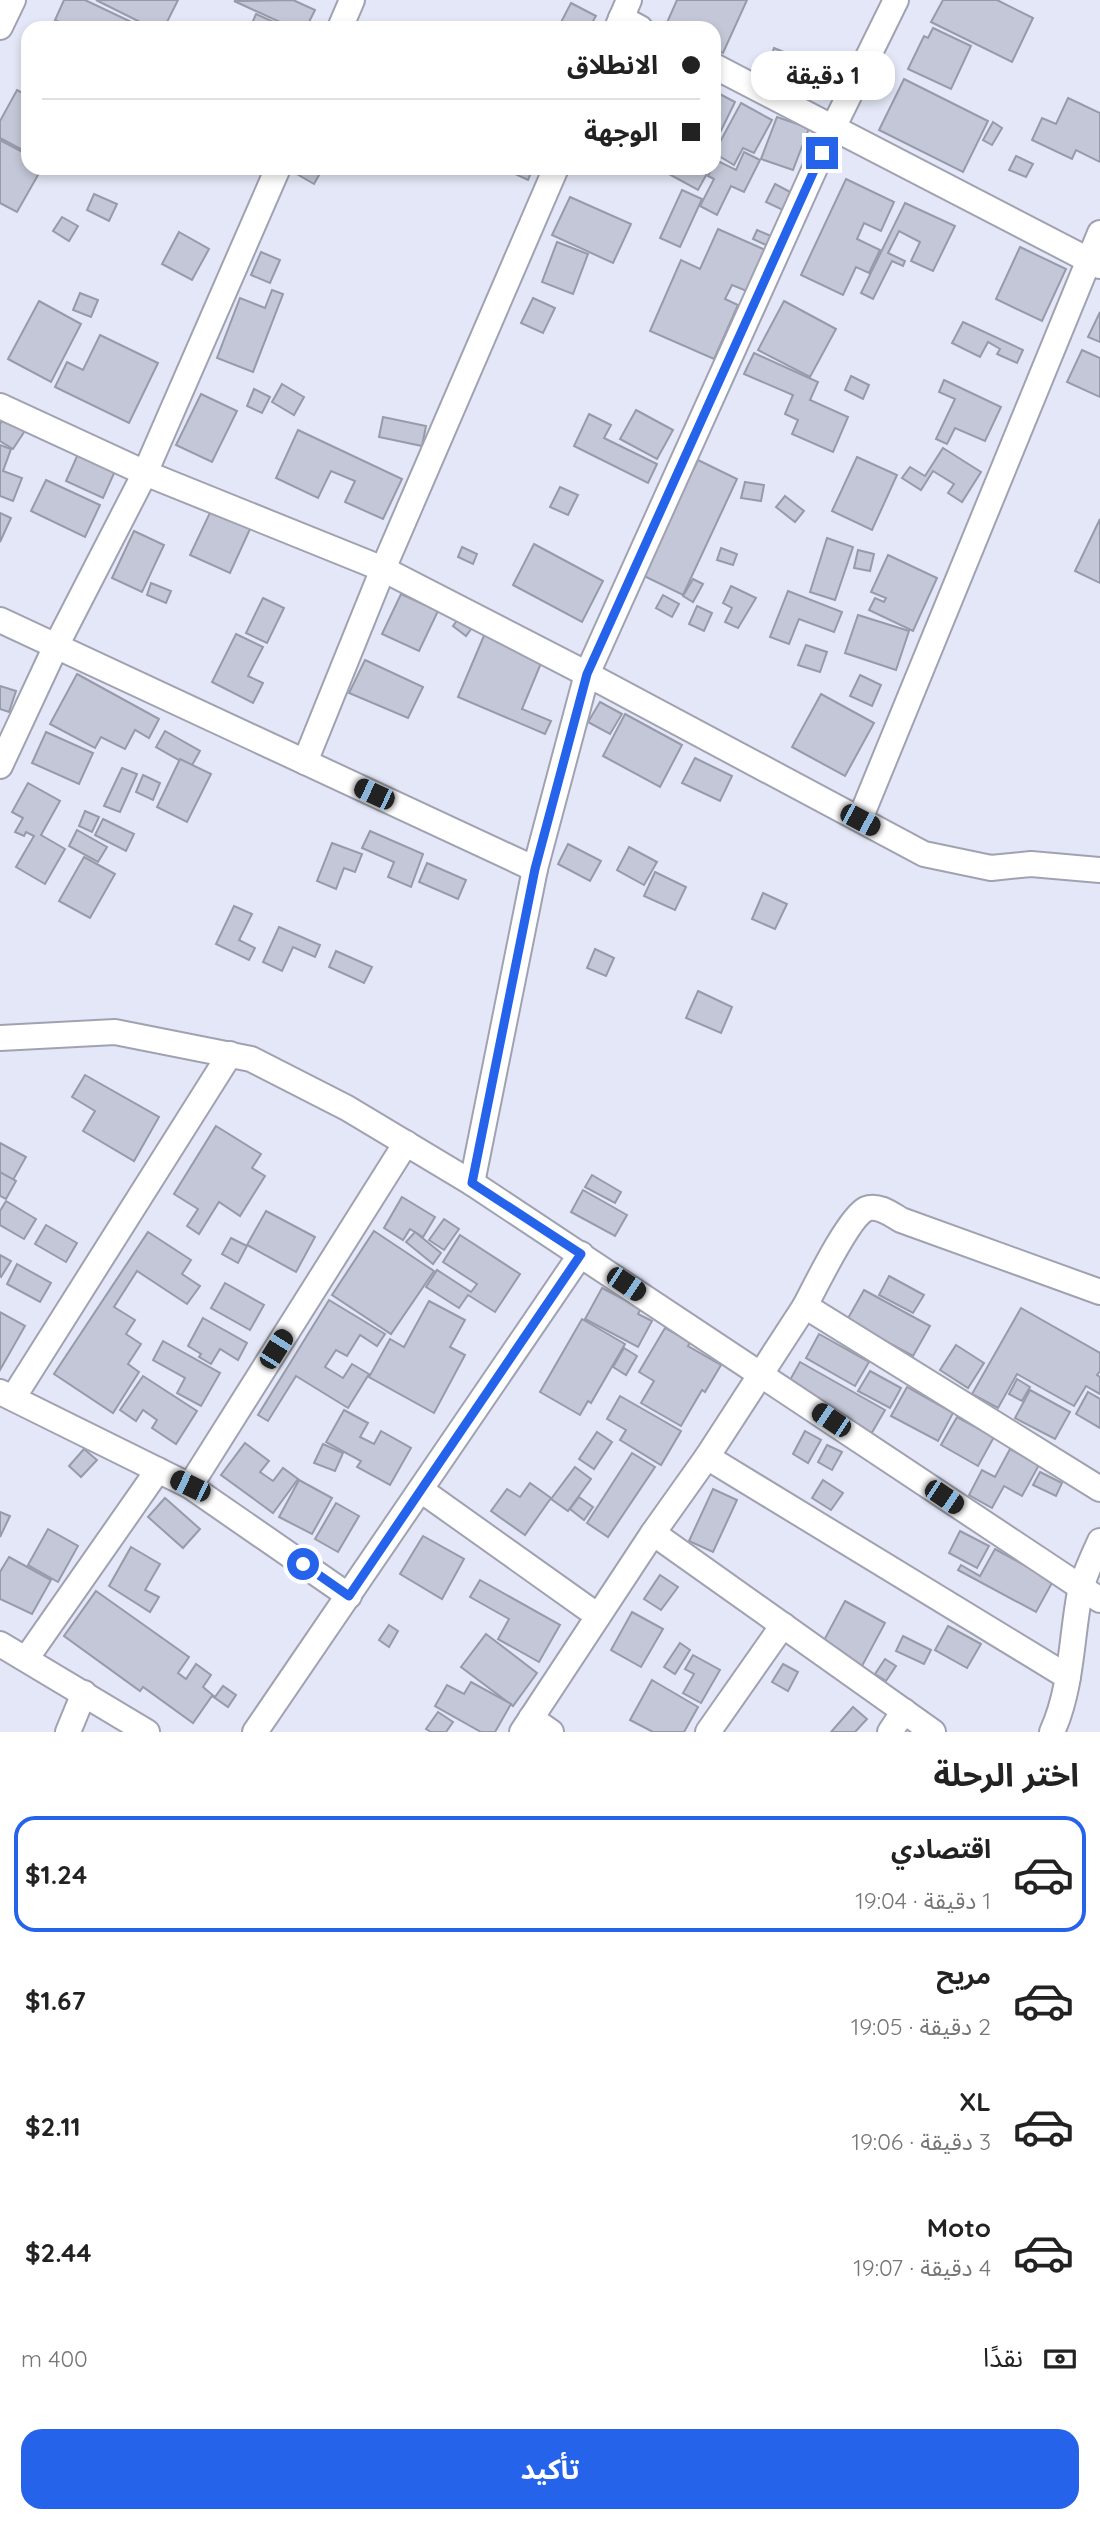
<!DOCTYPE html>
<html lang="ar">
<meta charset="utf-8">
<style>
:root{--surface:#fff;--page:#f6f6f6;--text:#222;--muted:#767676;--line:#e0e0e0;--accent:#2563eb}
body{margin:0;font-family:Quicksand,"Noto Sans Arabic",sans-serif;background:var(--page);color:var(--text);direction:rtl;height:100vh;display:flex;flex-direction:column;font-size:26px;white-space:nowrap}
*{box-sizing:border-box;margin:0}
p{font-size:23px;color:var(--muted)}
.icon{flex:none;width:38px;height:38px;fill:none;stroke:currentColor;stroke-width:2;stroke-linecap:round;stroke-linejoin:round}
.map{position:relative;height:1732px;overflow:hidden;direction:ltr}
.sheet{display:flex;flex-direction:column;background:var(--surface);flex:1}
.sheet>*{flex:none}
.hud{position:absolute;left:21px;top:21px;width:700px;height:154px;border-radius:21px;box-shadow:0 4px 10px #0003;direction:rtl;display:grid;align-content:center;height:154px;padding:0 21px;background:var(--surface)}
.end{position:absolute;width:32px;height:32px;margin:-16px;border:9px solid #2563eb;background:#fff;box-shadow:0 0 0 4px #fff}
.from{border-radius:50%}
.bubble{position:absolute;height:49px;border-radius:21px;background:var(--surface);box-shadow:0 4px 10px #0003;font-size:23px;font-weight:700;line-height:49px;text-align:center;direction:rtl}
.car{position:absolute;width:21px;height:42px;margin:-21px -10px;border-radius:9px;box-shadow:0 0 5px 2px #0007;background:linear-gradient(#222 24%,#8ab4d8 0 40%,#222 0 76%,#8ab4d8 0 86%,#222 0)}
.hud b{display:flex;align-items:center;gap:24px;height:66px;font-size:26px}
.hud b+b{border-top:2px solid var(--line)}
.hud i{width:18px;height:18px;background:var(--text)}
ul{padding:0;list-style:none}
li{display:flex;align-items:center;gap:21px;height:116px;margin:0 14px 10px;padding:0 7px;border:4px solid transparent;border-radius:21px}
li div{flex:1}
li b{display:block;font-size:26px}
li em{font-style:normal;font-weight:700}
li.on{border-color:var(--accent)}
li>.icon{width:63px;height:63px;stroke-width:1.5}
h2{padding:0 21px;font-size:32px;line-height:84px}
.pay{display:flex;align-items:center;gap:18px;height:77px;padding:0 21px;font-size:26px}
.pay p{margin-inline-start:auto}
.button{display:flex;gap:14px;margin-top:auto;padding:14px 21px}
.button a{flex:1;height:80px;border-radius:21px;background:var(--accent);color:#fff;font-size:28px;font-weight:700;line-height:80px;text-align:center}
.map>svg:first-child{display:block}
</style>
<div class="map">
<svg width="1100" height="1732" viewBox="0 0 1100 1732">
<rect width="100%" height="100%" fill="#e4e7f7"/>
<g fill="#c4c7d7" stroke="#979aa9" stroke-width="2">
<path d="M64,0h21l59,28h-72l-17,-8z"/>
<path d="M96,0h82l-14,28h-12z"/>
<path d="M293,0l22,10 -9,18h-13l-59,-27z"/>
<path d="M677,0h70l-24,53 -9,-4v-21l-49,-1z"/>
<path d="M943,0h54l36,18 -21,44 -81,-40z"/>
<path d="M571,3l25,13 -7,12h-31z"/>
<path d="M256,14l20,9 -2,5h-24z"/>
<path d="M933,28l38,18 -20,43 -43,-20 16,-33 4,2z"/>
<path d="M774,48l15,6 -7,21 -16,-6z"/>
<path d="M904,79l84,42 -25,51 -84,-42z"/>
<path d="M17,90l11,6v57l-28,-15v-17z"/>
<path d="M714,91l21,11 -21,43z"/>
<path d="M1068,98l32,15v49l-24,-12 -4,9 -40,-19 10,-22 14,6z"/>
<path d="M741,103l31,17 -18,33 -11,-5 -9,17 -20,-12z"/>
<path d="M777,117l32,11 -16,42 -32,-11z"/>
<path d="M993,122l9,6 -10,17 -9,-5z"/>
<path d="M0,140l26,14 2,-3v17h14l-25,44 -17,-9z"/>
<path d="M744,152l16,8 -16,32 -13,-6 -14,29 -17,-9 14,-27 -6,-3 8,-16 20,10z"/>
<path d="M1016,156l17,8 -7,13 -17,-7z"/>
<path d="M298,168h25l-9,16 -19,-11z"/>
<path d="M502,168h31l-5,12z"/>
<path d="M658,168h52l-12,22z"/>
<path d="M846,179l48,23 -13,29 -17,-8 -7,16 23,11 -11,23 -13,-6 -13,28 -42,-20z"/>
<path d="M775,184l19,10 -9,17 -19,-9z"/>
<path d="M682,190l20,9 -22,48 -20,-9z"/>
<path d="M94,194l23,10 -8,17 -22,-11z"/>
<path d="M570,197l61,27 -18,39 -61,-28z"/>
<path d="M905,203l50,23 -22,45 -22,-10 9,-19 -21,-11 -11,22 17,8 -2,5 -11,-5 -19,38 -12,-6z"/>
<path d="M62,217l16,9 -9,15 -16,-10z"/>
<path d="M718,229l54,24 -18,41 -22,-9 -7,14 13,6 -24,54 -64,-28 31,-71 19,9z"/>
<path d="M757,230l14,6 -5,9 -13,-6z"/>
<path d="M179,232l30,17 -17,31 -30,-16z"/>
<path d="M557,242l31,12 -15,40 -31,-12z"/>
<path d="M1020,247l46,22 -24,52 -46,-22z"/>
<path d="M261,252l19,8 -10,23 -19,-8z"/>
<path d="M272,290l11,4 -30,78 -36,-14 23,-60 25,10z"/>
<path d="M80,293l18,7 -7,17 -18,-7z"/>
<path d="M533,298l22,10 -12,25 -22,-10z"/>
<path d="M39,301l42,23 -30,58 -43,-23z"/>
<path d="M784,301l52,28 -26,48 -52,-27z"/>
<path d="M1100,312v30l-12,-5z"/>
<path d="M963,322l60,28 -6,13 -20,-9 3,-5 -12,-7 -8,15 -28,-14z"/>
<path d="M100,335l58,28 -29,60 -74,-36 12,-25 16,8z"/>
<path d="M1082,350l18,8v39l-33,-15z"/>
<path d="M754,353l64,29 -8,18 38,17 -15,35 -41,-18 6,-14 -13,-6 8,-19 -49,-21z"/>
<path d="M851,376l18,9 -6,14 -18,-9z"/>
<path d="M944,380l57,27 -16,34 -30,-13 -8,16 -11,-5 19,-40 -16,-7z"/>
<path d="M282,384l22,13 -10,18 -22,-13z"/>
<path d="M254,389l16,8 -8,16 -15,-7z"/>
<path d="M201,394l36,17 -25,51 -36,-17z"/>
<path d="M9,410l21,13 -17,26 -13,-8v-17z"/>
<path d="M636,410l37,20 -16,29 -37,-20z"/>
<path d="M589,414l22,11 -7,13 53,26 -9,19 -74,-37z"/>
<path d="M383,417l43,9 -4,20 -43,-9z"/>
<path d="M298,430l104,49 -19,40 -38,-17 10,-21 -24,-10 -13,27 -42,-20z"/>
<path d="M0,445l11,4 -8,22 19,7 -9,23 -13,-5z"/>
<path d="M82,445l37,17 -16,36 -37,-17z"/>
<path d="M943,448l38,24 -19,30 -14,-9 6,-9 -21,-13 -12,19 -19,-12 8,-11 15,9z"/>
<path d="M857,457l40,18 -25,55 -40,-19z"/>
<path d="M698,460l39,19 -54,116 -41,-20z"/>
<path d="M46,480l54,25 -15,32 -54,-26z"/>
<path d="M745,482l19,3 -3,16 -20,-3z"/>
<path d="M560,487l18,8 -10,20 -18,-8z"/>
<path d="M785,496l19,15 -9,11 -19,-15z"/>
<path d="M216,500l39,18 -25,55 -40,-18z"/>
<path d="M0,513l11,5 -11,24z"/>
<path d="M1100,519v64l-25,-12z"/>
<path d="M134,531l30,14 -22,47 -30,-14z"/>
<path d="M827,538l26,9 -18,53 -25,-8z"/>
<path d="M534,544l69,37 -21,41 -69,-37z"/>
<path d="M462,547l15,7 -4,10 -15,-7z"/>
<path d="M721,548l16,6 -4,11 -16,-5z"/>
<path d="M858,550l16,4 -4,17 -16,-3z"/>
<path d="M888,555l49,23 -24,53 -44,-21 6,-12 9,4 2,-4 -15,-6z"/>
<path d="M693,579l10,5 -10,18 -10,-6z"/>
<path d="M151,583l20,8 -5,12 -19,-8z"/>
<path d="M731,586l25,12 -18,30 -13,-6 7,-14 -9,-5z"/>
<path d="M788,591l54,21 -8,20 -35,-13 -10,25 -19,-7z"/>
<path d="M401,594l37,17 -19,40 -37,-17z"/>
<path d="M663,595l16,9 -7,13 -16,-9z"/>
<path d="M263,598l21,10 -17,35 -21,-10z"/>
<path d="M697,606l15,7 -8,18 -15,-7z"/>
<path d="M465,609l14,9 -13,18 -13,-10z"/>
<path d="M858,615l51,16 -13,39 -51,-17z"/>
<path d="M491,619l58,25 -27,65 29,12 -6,13 -87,-37z"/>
<path d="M236,634l27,13 -15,29 15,7 -10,20 -41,-21z"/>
<path d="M806,645l21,7 -7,20 -22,-7z"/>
<path d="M365,660l58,27 -15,31 -59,-25z"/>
<path d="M77,674l82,45 -10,19 -14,-8 -10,19 -24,-12 -6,11 -45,-24z"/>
<path d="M860,675l21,10 -9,21 -22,-10z"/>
<path d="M0,686l16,5 -7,21 -9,-3z"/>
<path d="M821,694l53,29 -29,53 -53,-29z"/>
<path d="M600,702l22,12 -12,20 -22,-12z"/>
<path d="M625,714l57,31 -22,42 -57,-31z"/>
<path d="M165,731l35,20 -9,16 -35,-20z"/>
<path d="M46,732l47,21 -14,31 -47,-21z"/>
<path d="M695,758l37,18 -12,25 -38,-18z"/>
<path d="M180,759l31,15 -24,48 -30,-15z"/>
<path d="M122,768l15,6 -17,38 -16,-6z"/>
<path d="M143,775l17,8 -7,17 -17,-8z"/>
<path d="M28,783l32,18 -19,34 24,14 -20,35 -29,-17 18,-31 -8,-4 -2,4 -9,-4 8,-14 -11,-6z"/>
<path d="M85,811l14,6 -7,15 -13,-6z"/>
<path d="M103,819l31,15 -8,17 -31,-16z"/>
<path d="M77,830l30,17 -9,15 -29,-16z"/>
<path d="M370,831l53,23 -12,33 -23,-10 6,-15 -32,-14z"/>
<path d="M332,843l30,11 -7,18 -11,-4 -8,21 -19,-8z"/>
<path d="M568,844l33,17 -11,20 -32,-17z"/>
<path d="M629,847l28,15 -13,23 -27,-15z"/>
<path d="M84,857l31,17 -25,44 -31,-17z"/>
<path d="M427,863l39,17 -8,19 -39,-17z"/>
<path d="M655,872l31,15 -11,23 -31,-14z"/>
<path d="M763,893l24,11 -12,25 -23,-10z"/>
<path d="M234,906l18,8 -13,26 16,8 -6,12 -33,-16z"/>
<path d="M279,927l41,18 -5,12 -22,-10 -11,24 -19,-9z"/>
<path d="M595,949l19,9 -8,18 -19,-8z"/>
<path d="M336,951l36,16 -8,16 -35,-16z"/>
<path d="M698,991l34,16 -11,26 -35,-15z"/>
<path d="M85,1075l74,42 -25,44 -51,-30 12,-20 -23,-14z"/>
<path d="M216,1126l45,28 -9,14 13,8 -25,40 -21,-14 -20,32 -12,-8 11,-17 -24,-15z"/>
<path d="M0,1143l26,14 -13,23 -13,-7z"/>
<path d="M0,1172l16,9 -10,18 -6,-3z"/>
<path d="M592,1175l29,17 -6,11 -30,-16z"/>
<path d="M583,1190l44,25 -12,21 -44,-24z"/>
<path d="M402,1197l33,20 -12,20 -13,-8 -7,11 -19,-12z"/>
<path d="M6,1201l30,18 -12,20 -24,-14v-14z"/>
<path d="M266,1211l49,26 -19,35 -49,-27z"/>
<path d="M444,1219l15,10 -15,21 -15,-10z"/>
<path d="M46,1225l31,18 -11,19 -31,-18z"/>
<path d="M374,1231l60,40 -43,63 -59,-39z"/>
<path d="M148,1232l43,28 -9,14 18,12 -13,18 -50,-33 -23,36 21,13 -9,14 15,10 -13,20 11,8 -26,41 -59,-39z"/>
<path d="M415,1232l26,21 -8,11 -27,-22z"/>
<path d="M460,1235l60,39 -25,38 -27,-17 -9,13 -33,-21 11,-17 34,22 6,-8 -34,-22z"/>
<path d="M231,1238l16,8 -9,17 -16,-9z"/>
<path d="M0,1255l11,6 -10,16 -1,-1z"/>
<path d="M17,1264l34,19 -11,19 -33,-18z"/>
<path d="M889,1276l35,19 -11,18 -34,-18z"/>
<path d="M225,1283l39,22 -14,25 -39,-22z"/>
<path d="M602,1288l39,20 -3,6 14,7 -14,26 -53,-28z"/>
<path d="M864,1290l66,36 -17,30 -66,-36z"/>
<path d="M329,1300l56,34 -8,12 -17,-11 -13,21 -11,-6 -11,17 18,11 9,-14 17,10 -21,34 -52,-32 -28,45 -10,-6z"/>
<path d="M429,1301l36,19 -15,27 15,8 -31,58 -65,-36 21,-38 14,8z"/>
<path d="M1021,1308l79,45v18l-3,4 3,2v17l-14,-8 -12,20 -57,-32 -19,34 -26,-14z"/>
<path d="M0,1312l25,14 -25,44z"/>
<path d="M203,1318l44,25 -9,17 -18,-11 -9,15 -12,-7 2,-3 -13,-8z"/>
<path d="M582,1319l43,25 -34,59 -3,-2 -8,14 -40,-23z"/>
<path d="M665,1328l25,14 -2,4 33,19 -16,27 -3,-2 -21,36 -40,-23 13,-22 -15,-9z"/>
<path d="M819,1334l50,28 -14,24 -49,-28z"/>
<path d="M163,1341l57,32 -19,33 -24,-13 8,-15 -32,-18z"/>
<path d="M956,1345l28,18 -16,25 -28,-18z"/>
<path d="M624,1348l13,8 -11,19 -13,-8z"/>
<path d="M800,1362l85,48 -15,26 -85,-47z"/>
<path d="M870,1371l31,17 -11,20 -32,-17z"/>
<path d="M143,1376l54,35 -21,33 -24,-16 5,-8 -14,-10 -7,11 -16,-11z"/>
<path d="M1017,1379l13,8 -8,14 -13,-7z"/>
<path d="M907,1387l46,26 -15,28 -47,-25z"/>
<path d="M1030,1390l40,22 -15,27 -40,-21z"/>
<path d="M1088,1392l12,7v29l-24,-14z"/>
<path d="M620,1396l61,35 -20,34 -41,-25 6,-10 -19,-11z"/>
<path d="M344,1410l24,13 -8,14 14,7 7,-13 30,17 -21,37 -33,-18 4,-6 -35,-19z"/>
<path d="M957,1417l37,20 -16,29 -37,-21z"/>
<path d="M805,1431l16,9 -13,23 -15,-9z"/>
<path d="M597,1432l15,10 -18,27 -15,-10z"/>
<path d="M245,1443l24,18 -9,11 13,9 10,-13 15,11 -25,34 -52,-38z"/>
<path d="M323,1444l20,9 -8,18 -21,-8z"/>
<path d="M827,1445l15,7 -10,18 -14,-8z"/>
<path d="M84,1449l13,11 -16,17 -12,-11z"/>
<path d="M1010,1449l29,16 -17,31 -18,-10 -12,22 -23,-13 13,-25 13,7z"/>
<path d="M632,1453l23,14 -47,70 -21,-14z"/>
<path d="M575,1467l16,12 -23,32 -17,-12z"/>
<path d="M1040,1472l22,11 -6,13 -23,-11z"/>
<path d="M299,1480l33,18 -20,36 -33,-17z"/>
<path d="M823,1480l20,13 -12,17 -19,-12z"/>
<path d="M530,1483l21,15 -26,37 -34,-24 16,-22 13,8z"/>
<path d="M713,1489l24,11 -24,52 -24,-11z"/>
<path d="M579,1497l14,10 -9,13 -14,-11z"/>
<path d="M165,1498l35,31 -17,19 -35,-31z"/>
<path d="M336,1503l23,13 -21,36 -23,-13z"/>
<path d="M0,1512l10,4 -10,21z"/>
<path d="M48,1529l30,17 -20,36 -30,-17z"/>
<path d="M960,1531l29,15 -12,22 -28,-15z"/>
<path d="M423,1536l41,23 -22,40 -42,-25z"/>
<path d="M131,1547l29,17 -15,26 14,7 -9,15 -41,-26z"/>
<path d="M995,1549l58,32 -17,31 -78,-42 3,-5 19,11z"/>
<path d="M9,1557l42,23 -19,34 -32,-15v-27z"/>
<path d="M660,1575l18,12 -17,23 -17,-11z"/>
<path d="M480,1580l80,45 -21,37 -41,-23 11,-20 -39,-22z"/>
<path d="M96,1591l93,66 -11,16 8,6 10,-15 15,11 -8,12 12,10 8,-11 13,9 -8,12 -16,-11 -19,27 -50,-36 -3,4 -76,-55z"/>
<path d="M845,1601l40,22 -23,43 -40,-22z"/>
<path d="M632,1612l31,17 -22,38 -30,-17z"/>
<path d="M389,1625l9,6 -9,16 -10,-7z"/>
<path d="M948,1626l33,18 -14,24 -32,-18z"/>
<path d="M486,1634l51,39 -24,33 -52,-39z"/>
<path d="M903,1636l28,14 -7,14 -28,-13z"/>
<path d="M680,1643l10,7 -15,24 -11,-7z"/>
<path d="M693,1655l27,15 -19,33 -18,-10 11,-19 -9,-5z"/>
<path d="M885,1659l11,7 -10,15 -11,-7z"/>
<path d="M783,1664l15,8 -10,19 -16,-9z"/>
<path d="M652,1680l46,27 -14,25h-31l-23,-12z"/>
<path d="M471,1682l40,22 -16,28h-14l-46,-26 12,-21 17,9z"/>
<path d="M853,1707l14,12 -12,13h-24z"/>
<path d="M438,1712l15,10 -7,10h-15l-5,-3z"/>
</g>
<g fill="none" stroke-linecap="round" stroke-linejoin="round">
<g stroke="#a0a2b2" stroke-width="28">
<g id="minor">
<path d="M621,18l19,10"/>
<path d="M0,27l13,-27"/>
<path d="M340,28l12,-28"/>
<path d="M617,28l12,-28"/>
<path d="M714,66l386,200"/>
<path d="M0,406l145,67 238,96 204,105 246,-546 63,-128"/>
<path d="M0,620l535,249"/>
<path d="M305,762l78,-193 173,-401"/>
<path d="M0,766l56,-120 89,-173 133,-305"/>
<path d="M860,819l240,-586"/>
<path d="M0,1038l115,-6 136,27 96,49 125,75 628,417"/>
<path d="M472,1183l63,-314 52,-195 337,180 67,14 40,-4 69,6"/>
<path d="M805,1306c10,-19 44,-89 61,-97 12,-5 25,5 35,11l199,72"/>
<path d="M0,1392l190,94 159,110"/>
<path d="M13,1398l217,-344"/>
<path d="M707,1457l361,220"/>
<path d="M190,1486l216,-343"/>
<path d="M421,1490l177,126"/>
<path d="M653,1533l280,199"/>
<path d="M0,1644l147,88"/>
<path d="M26,1659l132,-189"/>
<path d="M531,1718l20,14"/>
<path d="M68,1732l16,-39"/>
<path d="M255,1732l326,-478"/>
<path d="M522,1732l131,-199 54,-76 98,-151 295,183"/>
<path d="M708,1732l75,-107"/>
<path d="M890,1732l14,-21"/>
<path d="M1052,1732c20,-44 19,-93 28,-140 4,-17 13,-35 20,-51"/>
</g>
</g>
<use href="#minor" stroke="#fff" stroke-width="24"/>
</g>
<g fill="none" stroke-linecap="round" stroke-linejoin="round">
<path stroke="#2563eb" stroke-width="9" d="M303,1564l46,32 232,-342 -109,-71 63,-314 52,-195 235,-521"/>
</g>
</svg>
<i class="end from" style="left:303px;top:1564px"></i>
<i class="end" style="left:822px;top:153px"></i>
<div class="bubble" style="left:751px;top:51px;width:144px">1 دقيقة</div>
<i class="car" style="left:374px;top:794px;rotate:295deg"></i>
<i class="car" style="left:860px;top:820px;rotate:118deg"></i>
<i class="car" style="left:626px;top:1284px;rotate:124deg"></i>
<i class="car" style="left:276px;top:1349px;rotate:32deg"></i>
<i class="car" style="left:831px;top:1420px;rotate:304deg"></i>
<i class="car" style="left:190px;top:1486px;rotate:296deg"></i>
<i class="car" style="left:944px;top:1497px;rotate:124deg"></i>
<div class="hud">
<b><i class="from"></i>الانطلاق</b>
<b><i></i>الوجهة</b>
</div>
</div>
<section class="sheet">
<h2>اختر الرحلة</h2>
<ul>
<li class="on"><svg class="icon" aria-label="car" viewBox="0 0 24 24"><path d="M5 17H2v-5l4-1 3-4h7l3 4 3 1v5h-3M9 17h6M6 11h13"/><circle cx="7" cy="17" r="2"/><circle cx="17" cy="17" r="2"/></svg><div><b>اقتصادي</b><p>1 دقيقة · 19:04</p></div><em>$1.24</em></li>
<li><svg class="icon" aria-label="car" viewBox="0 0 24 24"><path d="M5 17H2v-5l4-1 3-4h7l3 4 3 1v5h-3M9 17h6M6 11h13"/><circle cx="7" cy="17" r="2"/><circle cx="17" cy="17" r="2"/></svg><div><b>مريح</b><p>2 دقيقة · 19:05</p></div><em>$1.67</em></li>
<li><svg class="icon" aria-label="car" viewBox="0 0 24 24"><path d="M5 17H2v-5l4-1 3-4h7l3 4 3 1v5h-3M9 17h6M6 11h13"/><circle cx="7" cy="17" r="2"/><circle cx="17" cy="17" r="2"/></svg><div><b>XL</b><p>3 دقيقة · 19:06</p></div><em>$2.11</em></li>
<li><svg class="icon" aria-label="car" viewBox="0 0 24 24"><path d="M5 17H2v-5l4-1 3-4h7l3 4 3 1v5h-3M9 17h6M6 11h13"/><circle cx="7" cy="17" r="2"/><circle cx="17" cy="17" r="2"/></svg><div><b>Moto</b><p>4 دقيقة · 19:07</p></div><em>$2.44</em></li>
</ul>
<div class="pay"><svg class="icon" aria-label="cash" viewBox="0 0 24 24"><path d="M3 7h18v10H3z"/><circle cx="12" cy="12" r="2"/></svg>نقدًا<p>400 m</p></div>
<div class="button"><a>تأكيد</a></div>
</section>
